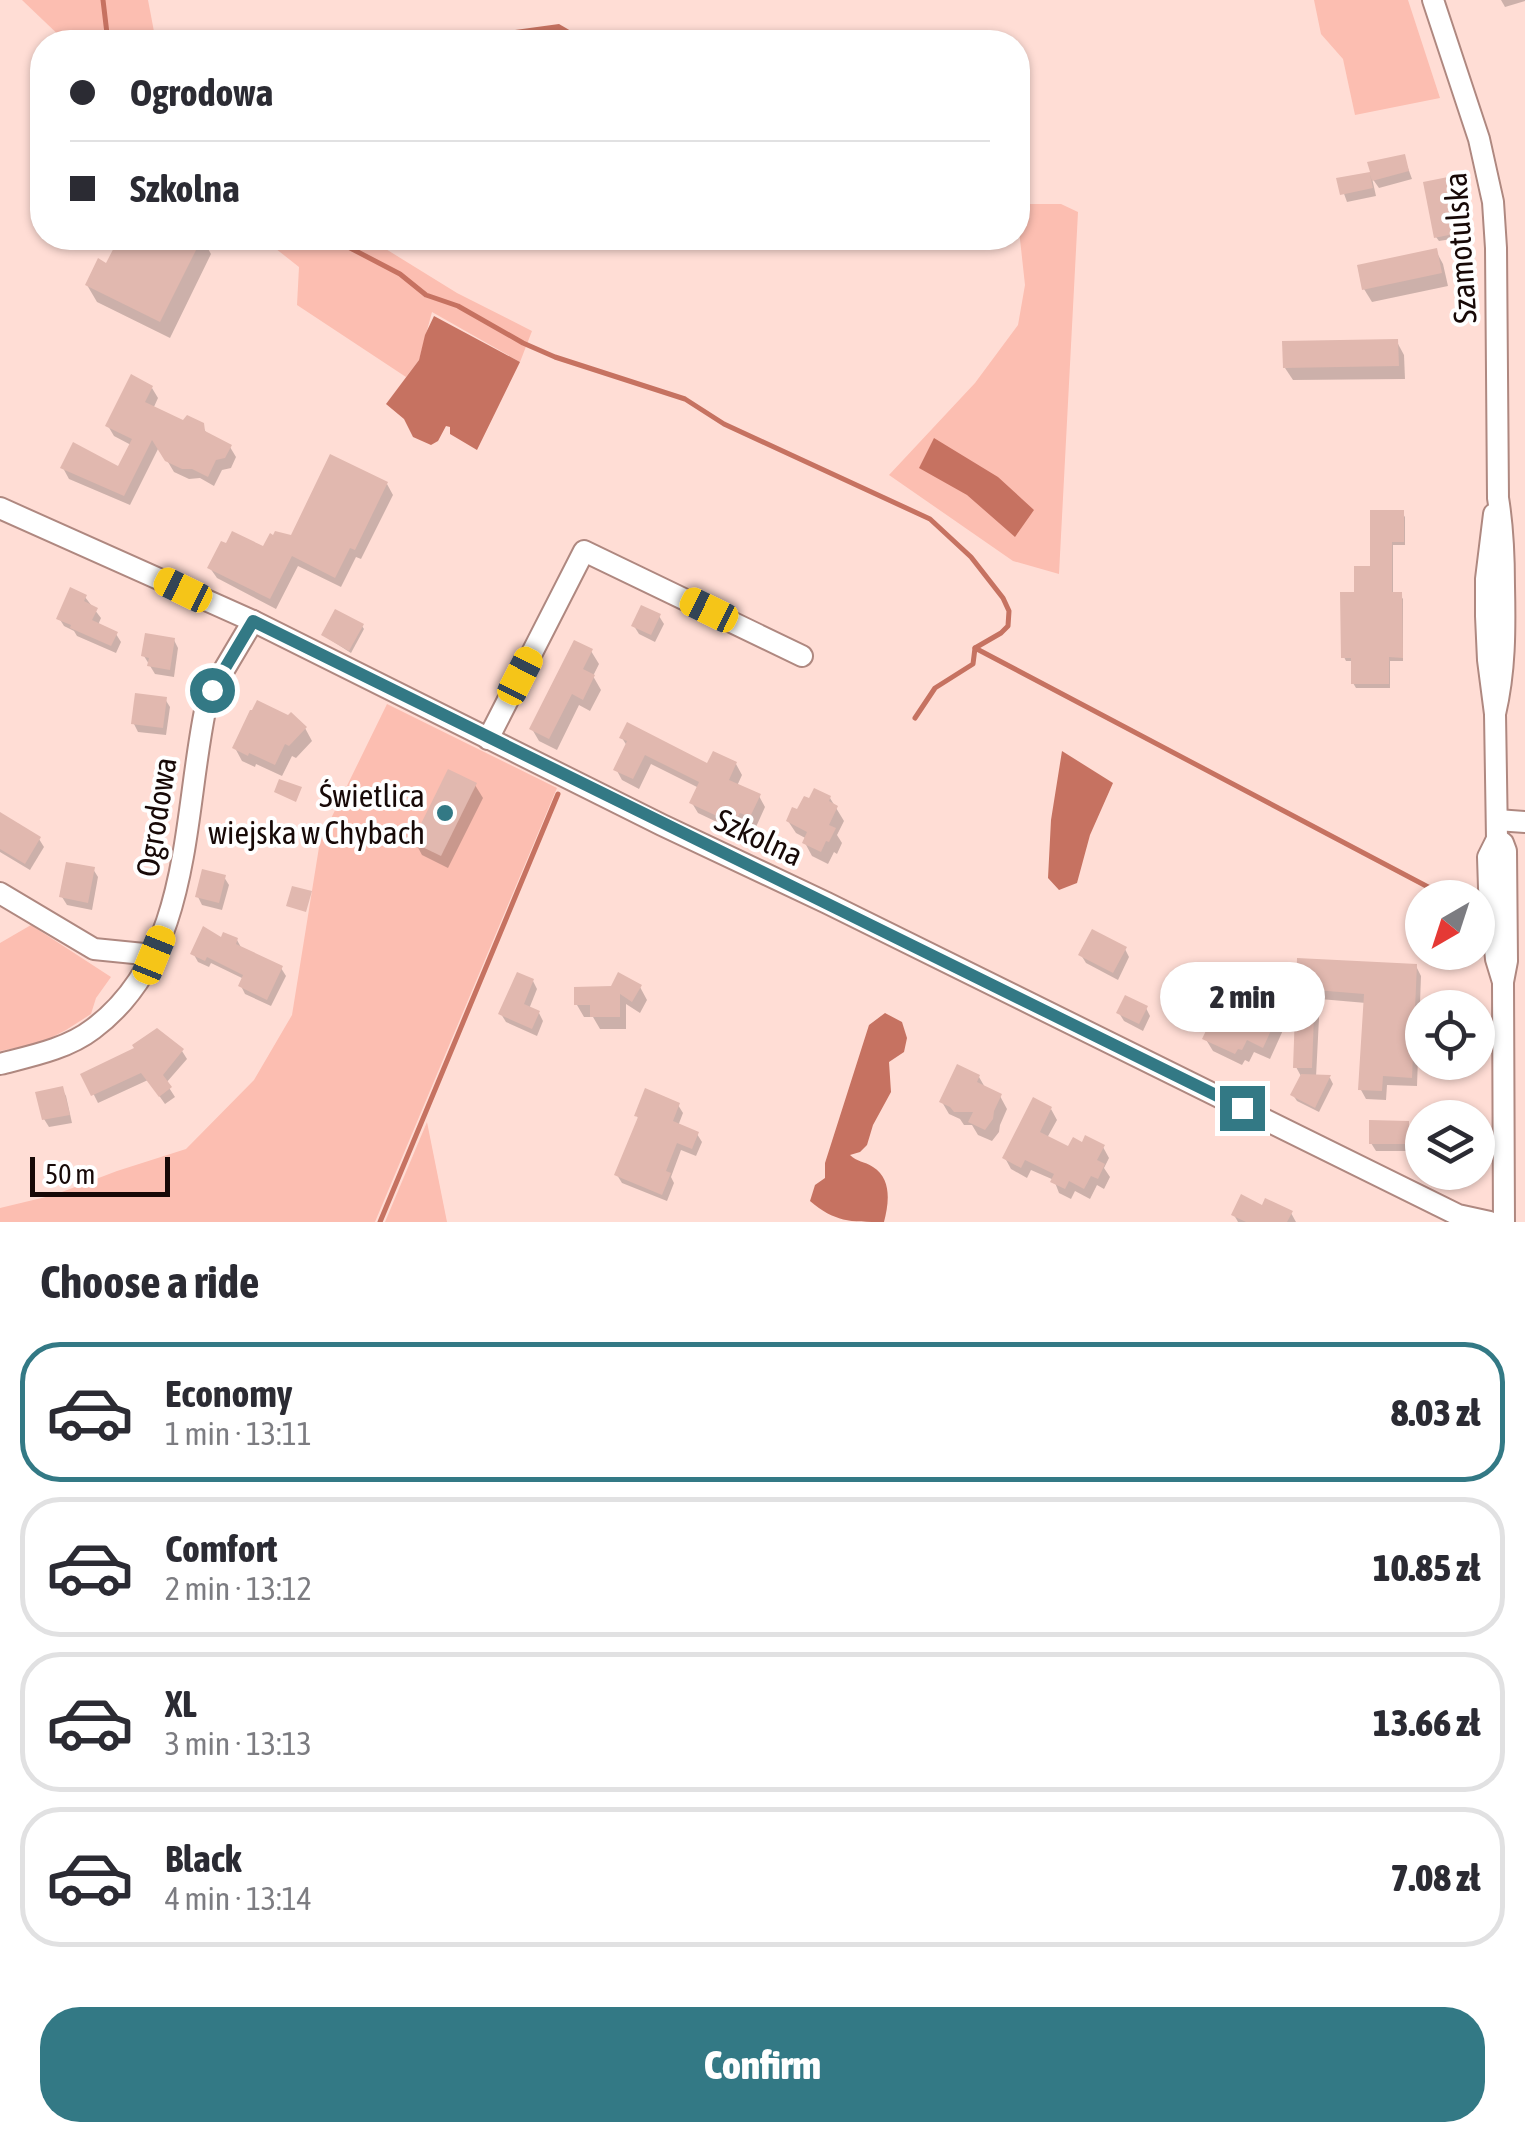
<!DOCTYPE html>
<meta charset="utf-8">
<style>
:root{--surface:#fff;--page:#f2f2f3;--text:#2b2b33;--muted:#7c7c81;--line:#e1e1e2;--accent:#337985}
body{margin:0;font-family:"Asap Condensed",sans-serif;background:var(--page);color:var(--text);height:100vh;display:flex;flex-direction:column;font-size:38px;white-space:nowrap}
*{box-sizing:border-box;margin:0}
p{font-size:32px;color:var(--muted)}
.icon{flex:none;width:55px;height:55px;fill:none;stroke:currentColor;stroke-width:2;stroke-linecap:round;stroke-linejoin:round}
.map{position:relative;height:1222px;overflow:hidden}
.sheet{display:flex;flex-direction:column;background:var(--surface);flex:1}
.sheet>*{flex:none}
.guide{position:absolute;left:30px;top:30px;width:1000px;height:220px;border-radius:40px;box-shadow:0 2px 8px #0004;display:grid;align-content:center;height:220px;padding:0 40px;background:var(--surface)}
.needle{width:65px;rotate:219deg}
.buttons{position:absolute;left:1405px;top:880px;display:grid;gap:20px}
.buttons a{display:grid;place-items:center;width:90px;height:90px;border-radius:50%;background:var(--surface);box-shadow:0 2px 8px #0004;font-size:50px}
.scale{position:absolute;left:30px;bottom:25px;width:140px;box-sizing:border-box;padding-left:10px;border:5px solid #170907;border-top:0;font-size:28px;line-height:35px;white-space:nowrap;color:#170907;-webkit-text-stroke:8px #fff;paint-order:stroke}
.end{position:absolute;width:45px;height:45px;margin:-22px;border:12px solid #337985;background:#fff;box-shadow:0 0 0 5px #fff}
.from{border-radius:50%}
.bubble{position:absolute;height:70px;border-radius:35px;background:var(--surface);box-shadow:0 2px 8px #0004;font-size:32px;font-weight:800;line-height:70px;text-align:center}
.car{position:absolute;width:30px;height:60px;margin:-30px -15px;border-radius:12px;box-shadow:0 0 8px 2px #0007;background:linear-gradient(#f5c518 24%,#345 0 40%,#f5c518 0 76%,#345 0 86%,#f5c518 0)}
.guide b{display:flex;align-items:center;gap:35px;height:95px;font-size:38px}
.guide b+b{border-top:2px solid var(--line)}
.guide i{width:25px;height:25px;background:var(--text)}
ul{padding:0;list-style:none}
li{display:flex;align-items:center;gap:30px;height:140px;margin:0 20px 15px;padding:0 20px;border:5px solid var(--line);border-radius:40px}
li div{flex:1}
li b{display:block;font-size:38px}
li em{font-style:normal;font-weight:800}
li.selected{border-color:var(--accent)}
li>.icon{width:90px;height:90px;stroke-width:1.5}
h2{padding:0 40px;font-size:45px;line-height:120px}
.cta{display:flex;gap:20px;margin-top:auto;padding:20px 40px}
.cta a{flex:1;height:115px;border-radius:40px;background:var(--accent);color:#fff;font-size:40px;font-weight:800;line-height:115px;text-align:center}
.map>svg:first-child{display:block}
</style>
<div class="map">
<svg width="1525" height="1222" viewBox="0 0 1525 1222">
<rect width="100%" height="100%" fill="#ffddd5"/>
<g fill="#fcbeb1">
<path d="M22,0h126l8,42h-90z"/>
<path d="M1314,0h94l32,98 -85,17 -12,-56 -22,-25z"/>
<path d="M1027,204h34l17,8 -19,362 -46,-13 -124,-86 86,-92 43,-58 7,-40 -7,-64z"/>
<path d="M254,238h114l89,55 75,38 -12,31 -88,-50 -13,48 -13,17 -109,-72 2,-38 -33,-26z"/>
<path d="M387,704l170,84 -182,434h-375v-14l54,-13 63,-24 69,-22 68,-69 38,-65 28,-174z"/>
<path d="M31,925l80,52 -15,21 -5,16 -25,16 -25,13 -41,8v-108z"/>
<path d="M427,1122l20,100h-62z"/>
</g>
<g fill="#c67261">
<path d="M559,24l24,14 -1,4h-71l4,-12z"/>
<path d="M434,316l86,46 -43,88 -27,-16v-7l-4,-1 -8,15 -7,4 -18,-8 -9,-18 -18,-15 33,-44 6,-25z"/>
<path d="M934,438l64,39 36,33 -19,27 -48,-42 -48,-27z"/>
<path d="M1062,751l51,32 -23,52 -13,48 -18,7 -11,-12 3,-58z"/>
<path d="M885,1013l17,9 5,16 -3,14 -15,10 2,30 -18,33 -6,20 -7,7 -10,3c7,7 14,6 23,12 19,12 16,36 11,55 -35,0 -49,0 -74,-21l5,-16 10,-7v-15l44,-138z"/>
</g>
<g fill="#0003">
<path d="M1501,0h24v1l-20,6z"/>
<path d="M1404,157l8,22 -33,9 -7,-10 4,18 -29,6 -8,-22 34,-7z"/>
<path d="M1459,183l11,53 -31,5 -3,-4z"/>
<path d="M121,238h19l32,16 8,-16h22l9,16 -41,84 -73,-36 -10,-17 20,-19z"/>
<path d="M1436,251l7,13 5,22 -76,16 -8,-13z"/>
<path d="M1397,342l7,13 1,24 -112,1 -8,-12z"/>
<path d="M152,388l6,10 -5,11 30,14 19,2 6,11 22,11 6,10 -5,11 -9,2 -8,16 -14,-8 -11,1 -15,-7 -15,-25 -29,58 -61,-26 -6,-11 56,2 12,-25 -17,-9 -6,-10z"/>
<path d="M387,484l6,11 -32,64 -5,-2 -15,30 -43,-21 -22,43 -59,-31 -7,-10 54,-18 28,-12z"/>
<path d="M1402,513l3,4v28h-12v50h7l3,4v62h-13v27h-34l-3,-5v-22h-7l-2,-4 13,-62z"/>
<path d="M85,597l16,21 -3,7 18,9 5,8 -5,11 -39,-17 -3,-5 -10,-5 -5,-8z"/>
<path d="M659,616l5,8 -9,18 -16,-8 -5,-8z"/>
<path d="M362,626l2,3 -13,24 -28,-18z"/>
<path d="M174,640l4,8 -4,29 -19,-3 -11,-18z"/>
<path d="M591,651l8,13 -6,12 8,14 -11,21 -11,-6 -22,45 -18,-9 -7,-12z"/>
<path d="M165,699l5,8 -4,28 -28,-3 -4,-8z"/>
<path d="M305,728l7,13 -16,17 -4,-2 -10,20 -26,-12 -1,3 -13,-6 -7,-13z"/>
<path d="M622,738l87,28 27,-2 6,11 -5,11 22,10 6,11 -9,20 -10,-5 -6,11 -42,-20 -6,-10 7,-15 -48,-24 -12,25 -17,-9 -6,-11 11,-23z"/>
<path d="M475,785l8,13 -35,70 -26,-13 -7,-13z"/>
<path d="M830,798l14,23 -7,14 5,8 -5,11 -3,-2 -6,12 -16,-8 -7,-13 2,-4 -11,-6 -8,-12z"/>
<path d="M0,821l39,18 5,8 -14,23 -30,-18z"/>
<path d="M93,869l5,8 -6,33 -25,-5 -5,-8z"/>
<path d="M224,877l5,8 -7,25 -20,-5 -4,-8z"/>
<path d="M222,940h15l5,9 39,19 5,8 -15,30 -26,-12 -4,-8 3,-7 -33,-16 -2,4 -11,-5 -5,-9z"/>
<path d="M1125,949l4,8 -11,23 -32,-17 -5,-8z"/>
<path d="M1300,960l116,6 5,10 -4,110 -30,-1 -1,15 -20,-1 -5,-9 5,-87 -46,-4 -4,78 14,1 3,6 -14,28 -22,-11 -4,-6 9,-17 -6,-11z"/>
<path d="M533,981l4,8 -8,20 10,4 4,8 -6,15 -31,-14 -5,-8z"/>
<path d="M640,987l7,13 -7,13 -14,-9v25h-26l-7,-12h-9l-7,-12z"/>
<path d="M1146,1008l4,8 -7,15 -19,-10 -5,-8z"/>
<path d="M1277,1015l7,13 -14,31 -16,-7 -5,10 -4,-2 -3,5 -29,-14 -8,-13 42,-9z"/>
<path d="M182,1051l5,8 -21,24 9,14 -10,7 -17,-24 -50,23 -14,-28z"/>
<path d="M979,1077l7,12 14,7 7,13 -7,16 -1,7 -7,9 -14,-6 -6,-10h-8l-4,-6 -11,-5 -7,-12z"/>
<path d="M62,1089l4,7 6,27 -23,4 -5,-8z"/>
<path d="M678,1105l5,8 -5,13 19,8 5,8 -6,14 -15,-6 -10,27 3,6 -7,18 -45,-18 -5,-8 22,-55 -2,-4z"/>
<path d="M1051,1109l6,11 -10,18 22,12 34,-3 6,11 -5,10 6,9 -6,12 -7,-4 -7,14 -15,-8 -4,8 -12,-6 -5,-13 -23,-10 -4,8 -16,-9 -6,-11z"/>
<path d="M1443,1111l20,1 4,6h-24z"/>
<path d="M1408,1124l4,8v19h-36l-5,-8z"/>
<path d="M1263,1208l28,5 5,9h-58l-4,-7z"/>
</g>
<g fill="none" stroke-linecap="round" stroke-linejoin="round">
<g stroke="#c67261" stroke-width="5">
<path d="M103,0l5,42"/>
<path d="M331,238l69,36 26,21 32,11 65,37 32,14 130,42 39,25 206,95 41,38 32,41 6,13 -1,15 -7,7 -26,15 -2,16 -38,24 -20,30"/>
<path d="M975,648l474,250"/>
<path d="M1478,912l2,2"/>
<path d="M380,1222l178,-428"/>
</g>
</g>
<g fill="#e1b8af">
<path d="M1405,154l4,17 -37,10 -2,-6 3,13 -33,7 -4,-17 34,-6 -3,-10z"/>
<path d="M1458,175l11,56 -35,7 -11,-56z"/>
<path d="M119,238h26l26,12 6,-12h25l-42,84 -75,-37 13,-27 8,5z"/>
<path d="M1437,248l5,25 -80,17 -5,-25z"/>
<path d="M1398,339l1,27 -116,2 -1,-27z"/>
<path d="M131,374l22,12 -8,16 38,18 4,-5 17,8 1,8 27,14 -7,13 -9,2 -8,17 -16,-8h-10l-17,-8 -13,-21 -28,56 -64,-28 13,-26 45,24 14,-27 -27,-13z"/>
<path d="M330,454l58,28 -33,68 -5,-2 -15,30 -43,-22 -22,43 -63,-31 14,-27 5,2 6,-12 31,15 7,-13 3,2 2,-4 16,4z"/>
<path d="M1370,510h34v32h-12v50h10l1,66 -14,-1v27h-38v-26h-10l-1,-66h14v-26h16z"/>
<path d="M70,587l17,8 -3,6 14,7 -6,12 26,12 -7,14 -41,-18 1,-3 -15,-6z"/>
<path d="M641,605l20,9 -10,21 -20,-9z"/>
<path d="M335,609l29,15 -15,27 -28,-16z"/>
<path d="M145,633l30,5 -5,32 -23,-4 2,-8 -8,-2z"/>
<path d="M574,640l19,9 -10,20 12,6 -12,25 -11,-6 -23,45 -20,-10z"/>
<path d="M135,693l32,4 -4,31 -32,-4z"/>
<path d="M257,700l31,15 3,-3 16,15 -18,19 -4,-2 -10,21 -26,-12 -1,3 -16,-8 18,-38h2z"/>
<path d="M627,722l80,41 6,-12 24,11 -8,18 32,14 -11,23 -10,-4 -6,11 -45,-21 10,-21 -54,-27 -12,24 -20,-9 14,-29 -8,-3z"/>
<path d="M448,769l29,14 -36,73 -29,-14z"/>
<path d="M279,779l23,8 -6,15 -22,-10z"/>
<path d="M814,788l17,8 -2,5 9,5 -9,19 7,3 -7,14 -3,-1 -5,11 -19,-9 5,-11 -21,-11 6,-14 5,2 7,-13 5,2z"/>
<path d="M0,812l41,25 -16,27 -25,-15z"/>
<path d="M66,862l29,5 -7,36 -29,-6z"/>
<path d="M202,869l24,6 -7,28 -24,-6z"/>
<path d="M292,886l20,5 -6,21 -20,-6z"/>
<path d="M203,926l18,11 2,-5 15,6 -2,6 47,22 -16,34 -29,-14 5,-11 -36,-18 -2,4 -15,-7z"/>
<path d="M1092,929l35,18 -14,26 -35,-18z"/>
<path d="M1297,958l120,6 -5,114 -29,-2 -1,15 -24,-1 6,-96 -49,-4 -3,78h-19z"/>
<path d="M517,972l17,7 -10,25 16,7 -8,18 -34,-15z"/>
<path d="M618,972l24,13 -10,17 -12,-8v23h-30v-12h-16v-18l37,-1z"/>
<path d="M1125,995l23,11 -9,18 -23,-11z"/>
<path d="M1256,1003l23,10 -16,35 -16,-8 -5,10 -4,-1 -3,5 -33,-15 13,-27 31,14z"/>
<path d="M157,1028l27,21 -21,26 9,12 -13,10 -18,-24 -50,23 -11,-22 54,-26 -2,-3z"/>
<path d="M957,1064l23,11 -3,7 25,12 -8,17 -1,8 -8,11 -17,-8 5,-10h-19l-4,-5 -11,-5z"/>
<path d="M1301,1074l30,1 -16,33 -25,-13z"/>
<path d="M63,1086l7,29 -28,5 -7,-28z"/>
<path d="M645,1088l35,15 -7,18 26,11 -7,17 -15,-6 -11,28 5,2 -9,22 -48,-20 24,-58 -4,-1z"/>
<path d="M1033,1097l19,10 -12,25 28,14 5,-9 9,5 3,-7 20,10 -8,15 8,4 -7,15 -7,-3 -7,13 -15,-8 -4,8 -15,-7 4,-8 -29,-14 -4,8 -19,-10z"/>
<path d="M1369,1120l40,1v23h-40z"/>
<path d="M1241,1194l21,11 3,-7 28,13 -6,11h-41l-15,-7z"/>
</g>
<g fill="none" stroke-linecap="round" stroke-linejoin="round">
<g stroke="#af8880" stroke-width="24">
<g id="minor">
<path d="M1433,0l46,139 14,63 3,46 2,250c5,30 6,58 6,88 1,44 1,85 -9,128"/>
<path d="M0,508l253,113 409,204 165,78 631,312 32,7"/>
<path d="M1494,514l-8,65v37l2,44 7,54 2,125 -9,18 1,31 7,71 7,23"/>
<path d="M488,739l96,-188 218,105"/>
<path d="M1497,820l28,2"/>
<path d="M1497,839l6,4 3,8 1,110 -4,21 1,240"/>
<path d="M0,893l94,56 60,6"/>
<path d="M0,1064c31,-8 67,-15 93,-35 98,-73 90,-210 112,-318l7,-21 41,-69"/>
</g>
</g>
<use href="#minor" stroke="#fff" stroke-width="20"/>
</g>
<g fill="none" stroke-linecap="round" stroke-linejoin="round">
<path stroke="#337985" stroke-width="12" d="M212,690l41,-69c329,165 661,323 989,487"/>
</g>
<circle fill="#337985" stroke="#fff" stroke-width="4" cx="445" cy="813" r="10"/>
<g text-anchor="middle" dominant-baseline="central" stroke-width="8" stroke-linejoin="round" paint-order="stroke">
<g font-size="32" fill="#170907" stroke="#fff">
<text transform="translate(1460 248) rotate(-94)">Szamotulska</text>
<text transform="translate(156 817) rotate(-81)">Ogrodowa</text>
<text transform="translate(759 837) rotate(25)">Szkolna</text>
</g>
<g font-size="32" fill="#170907" stroke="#fff" text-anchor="end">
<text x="425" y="795">Świetlica<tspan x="425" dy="37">wiejska w Chybach</tspan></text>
</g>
</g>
</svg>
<div class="buttons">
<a><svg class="needle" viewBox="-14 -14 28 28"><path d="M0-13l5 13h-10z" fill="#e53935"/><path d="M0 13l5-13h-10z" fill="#7c7c81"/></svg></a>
<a><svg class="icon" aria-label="locate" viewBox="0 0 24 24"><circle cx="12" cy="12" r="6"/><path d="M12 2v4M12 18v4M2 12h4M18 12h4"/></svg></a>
<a><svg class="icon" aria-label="layers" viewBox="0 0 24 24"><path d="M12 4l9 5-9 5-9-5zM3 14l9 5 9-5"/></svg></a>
</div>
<div class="scale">50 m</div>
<i class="end from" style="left:212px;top:690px"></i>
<i class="end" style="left:1242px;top:1108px"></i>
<div class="bubble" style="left:1160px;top:962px;width:165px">2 min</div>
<i class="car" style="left:183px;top:590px;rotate:296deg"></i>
<i class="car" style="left:709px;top:610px;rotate:296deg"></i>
<i class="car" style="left:520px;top:676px;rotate:27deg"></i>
<i class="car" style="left:154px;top:955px;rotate:22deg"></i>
<div class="guide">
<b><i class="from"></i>Ogrodowa</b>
<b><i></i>Szkolna</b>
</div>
</div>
<section class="sheet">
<h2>Choose a ride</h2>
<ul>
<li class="selected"><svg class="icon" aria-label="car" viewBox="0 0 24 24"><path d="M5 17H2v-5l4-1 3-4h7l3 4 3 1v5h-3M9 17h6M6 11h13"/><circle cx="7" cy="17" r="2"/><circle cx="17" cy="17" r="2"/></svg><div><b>Economy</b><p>1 min · 13:11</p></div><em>8.03 zł</em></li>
<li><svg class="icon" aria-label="car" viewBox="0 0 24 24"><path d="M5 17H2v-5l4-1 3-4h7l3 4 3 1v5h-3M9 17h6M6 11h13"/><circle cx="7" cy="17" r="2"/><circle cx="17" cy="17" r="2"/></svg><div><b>Comfort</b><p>2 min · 13:12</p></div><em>10.85 zł</em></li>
<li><svg class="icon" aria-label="car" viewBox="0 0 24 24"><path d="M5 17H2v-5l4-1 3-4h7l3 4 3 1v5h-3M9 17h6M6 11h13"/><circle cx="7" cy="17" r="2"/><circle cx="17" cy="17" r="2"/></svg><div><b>XL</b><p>3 min · 13:13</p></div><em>13.66 zł</em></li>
<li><svg class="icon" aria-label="car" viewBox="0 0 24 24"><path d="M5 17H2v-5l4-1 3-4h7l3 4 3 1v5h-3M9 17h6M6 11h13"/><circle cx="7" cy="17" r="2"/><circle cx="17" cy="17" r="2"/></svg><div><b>Black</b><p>4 min · 13:14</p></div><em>7.08 zł</em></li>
</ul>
<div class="cta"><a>Confirm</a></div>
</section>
